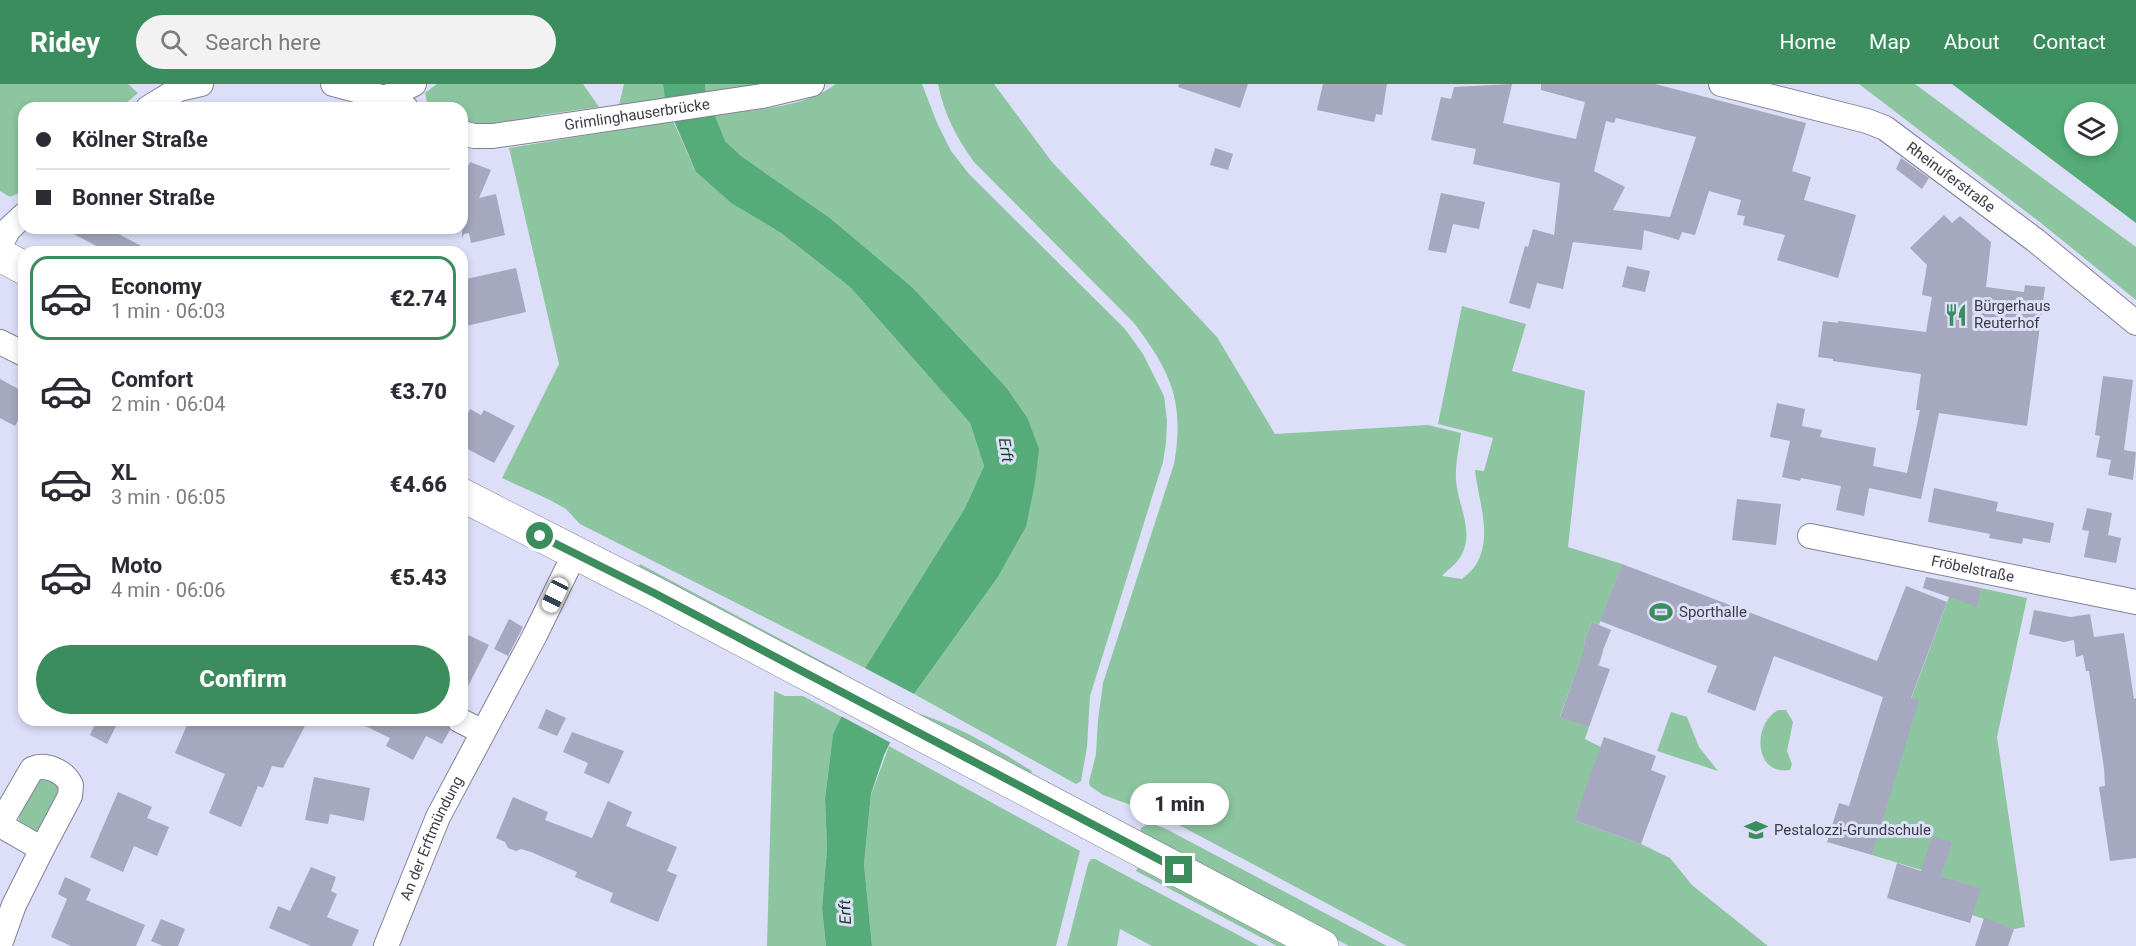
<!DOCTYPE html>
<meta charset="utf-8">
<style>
:root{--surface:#fff;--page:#f2f2f3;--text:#2b2b33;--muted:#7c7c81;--line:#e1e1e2;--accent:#3c8d5e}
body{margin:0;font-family:Roboto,sans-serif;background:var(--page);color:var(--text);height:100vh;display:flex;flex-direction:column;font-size:22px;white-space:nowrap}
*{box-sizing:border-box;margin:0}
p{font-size:20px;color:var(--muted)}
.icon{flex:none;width:33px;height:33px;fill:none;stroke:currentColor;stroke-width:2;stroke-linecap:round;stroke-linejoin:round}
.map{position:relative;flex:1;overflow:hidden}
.panel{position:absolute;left:18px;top:162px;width:450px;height:480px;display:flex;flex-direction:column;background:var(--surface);border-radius:18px;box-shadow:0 3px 9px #0003}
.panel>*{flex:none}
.banner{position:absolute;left:18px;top:18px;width:450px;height:132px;border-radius:18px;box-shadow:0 3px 9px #0003;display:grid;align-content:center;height:132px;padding:0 18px;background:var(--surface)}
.buttons{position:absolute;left:2064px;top:18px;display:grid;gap:12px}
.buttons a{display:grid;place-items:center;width:54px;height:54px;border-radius:50%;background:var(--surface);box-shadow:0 3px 9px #0003;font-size:30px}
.end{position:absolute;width:27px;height:27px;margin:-14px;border:8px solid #3c8d5e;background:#fff;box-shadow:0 0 0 3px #fff}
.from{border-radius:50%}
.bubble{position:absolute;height:42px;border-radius:21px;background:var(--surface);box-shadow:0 3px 9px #0003;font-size:20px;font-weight:800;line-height:42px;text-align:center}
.car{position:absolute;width:18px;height:36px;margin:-18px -9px;border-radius:8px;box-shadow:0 0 4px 2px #0007;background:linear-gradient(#fff 24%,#345 0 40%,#fff 0 76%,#345 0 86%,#fff 0)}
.banner b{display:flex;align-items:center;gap:21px;height:57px;font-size:22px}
.banner b+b{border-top:2px solid var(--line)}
.banner i{width:15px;height:15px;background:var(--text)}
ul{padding:10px 0 0;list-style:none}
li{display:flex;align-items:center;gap:18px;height:84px;margin:0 12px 9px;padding:0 6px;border:3px solid transparent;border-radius:18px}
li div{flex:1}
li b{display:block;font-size:22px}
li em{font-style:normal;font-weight:800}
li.active{border-color:var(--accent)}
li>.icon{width:54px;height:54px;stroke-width:1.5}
.action{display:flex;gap:12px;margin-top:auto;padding:12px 18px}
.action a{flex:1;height:69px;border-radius:36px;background:var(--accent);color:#fff;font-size:24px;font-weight:800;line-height:69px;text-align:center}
header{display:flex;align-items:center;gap:36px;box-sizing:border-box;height:84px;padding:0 30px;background:var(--accent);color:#fff}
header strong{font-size:28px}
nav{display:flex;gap:33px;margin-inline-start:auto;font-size:21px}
.search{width:420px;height:54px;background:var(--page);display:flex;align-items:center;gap:15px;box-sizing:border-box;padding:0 21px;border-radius:33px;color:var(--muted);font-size:22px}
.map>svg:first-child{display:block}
</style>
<header>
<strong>Ridey</strong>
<div class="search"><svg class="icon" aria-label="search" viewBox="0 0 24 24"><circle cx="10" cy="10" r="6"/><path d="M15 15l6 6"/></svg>Search here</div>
<nav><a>Home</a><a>Map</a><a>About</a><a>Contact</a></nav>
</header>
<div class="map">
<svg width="2136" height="862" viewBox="0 0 2136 862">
<rect width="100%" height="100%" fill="#dcdff7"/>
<g fill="#8dc5a0">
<path d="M0,0h128l10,9 -18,15h-96v83l-14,6 -10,-6z"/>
<path d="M437,0h146l16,23 -58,8c-1,0 -6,6 -7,6 -10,4 -61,5 -72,2v-15h-34l-3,-15z"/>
<path d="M624,0h39l2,16 -34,5h-12z"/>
<path d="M705,0h64l-63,10z"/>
<path d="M836,0h86l15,39 14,28 18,23 156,155 18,25 21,42 3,25 -1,22 -3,19 -73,234 -3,51 -6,34 -5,3 -162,-90 84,-117 28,-50 1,-110 -21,-30 -94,-100 -82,-69 -89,-62 -16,-15 -12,-26c40,-6 90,-6 123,-31z"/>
<path d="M938,0h56l58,78 165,175 58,97 153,-9 33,8c-2,15 -6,32 -5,47 2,29 23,57 -1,84 -4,4 -10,8 -13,12l20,3c4,-4 10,-8 13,-13 19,-28 3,-66 0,-96l9,1 9,-33 -55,-14 24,-118 64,18 -14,47 73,20 -17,156 54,17 -23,61 -7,-3 -8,21 19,8 -4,14 -18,-6 -21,57 29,11 -4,12 16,8 -27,73 67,24 29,14 22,27 76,61h-361l-245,-130 -59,-21 -13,-9 -1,-4 7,-28 2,-34 5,-37 71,-219c11,-62 -3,-92 -40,-141l-160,-161c-18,-25 -30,-48 -36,-78z"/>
<path d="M1859,0h56l221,163v53l-95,-77z"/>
<path d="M673,37l23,51 35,31 50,30 69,54 120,136 14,43 -19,42 -100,160 -285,-144 -14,-15 -16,-9 -48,-22 57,-114 -50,-216z"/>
<path d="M640,480l202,108 -3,6 -201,-110z"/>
<path d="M1981,504l46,10 -30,139 28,190 -11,2 -42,-14 8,-27 -108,-33 39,-156 38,-102z"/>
<path d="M774,607l11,5h18l39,21 -9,17 -8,65 2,49 -5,60 4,38h-59z"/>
<path d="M1778,626h8l7,12 -6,29 5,13 -2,6c-36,6 -38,-46 -12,-60z"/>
<path d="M1671,628l16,5 12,30 19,24 -61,-20z"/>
<path d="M920,630c41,13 76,35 112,57l-3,6 -112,-57z"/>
<path d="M889,662l191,105 -24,95h-184l-8,-82 7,-69z"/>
<path d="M49,693l14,11 -21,44 -9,1 -14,-9c-2,-9 13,-40 21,-45 3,-2 6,-1 9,-2z"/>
<path d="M1146,741h10l10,4 221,117h-38l-151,-79 -58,-35 1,-4z"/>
<path d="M1091,775h4l164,87h-107l-32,-17 -3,17h-50l21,-82z"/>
<path d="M1138,783l150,79h-11l-141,-75z"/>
</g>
<g fill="#55ac78" fill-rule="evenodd">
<path d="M663,0h42l1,10 19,47 16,15 89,62 82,69 94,100 21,30 12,32 -4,34 -9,44 -28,50 -84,117 -30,61 -13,39 -7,70 8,82h-46l-4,-38 5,-60 -2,-49 8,-65 32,-66 100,-160 19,-42 -14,-43 -120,-136 -69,-54 -50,-30 -35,-31 -31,-72z"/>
<path d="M1952,0h184v139zM2074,28h34v34h-34z"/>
</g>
<path fill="#dcdff7" d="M863,583l53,28 -23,49 -54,-29z"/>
<g fill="#a5a8be" fill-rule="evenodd">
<path d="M1179,0h69l-8,24 -62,-21z"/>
<path d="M1323,0h64l-5,31 -6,-1 -2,8 -57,-12z"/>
<path d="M1512,0l-9,39 73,16 9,-37 -44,-12v-6h114l151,39 -14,48 19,6 -7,23 52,15 -18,63 -61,-18 8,-25 -42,-10 2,-9 -8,-1 4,-15 -32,-9 -14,44 -13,-3 -3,8 -35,-10 -2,20 -69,-8 -10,47 -26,-6 -7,26 -21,-6 16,-57 3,1 5,-18 21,6 6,-52 -87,-19 3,-15 -45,-9 10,-43 10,2 3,-12zM1616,34l80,19 -26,80 -57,-7 12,-23 -31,-16 12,-50 8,2z"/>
<path d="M1215,64l18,6 -5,16 -18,-5z"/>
<path d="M1901,74l28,20 -7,11 -26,-20z"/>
<path d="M462,78l7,3 1,-3 21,8 -12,28 17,-4 9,41 -34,8 -2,-10 -5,1 -2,4z"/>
<path d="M1441,109l44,9 -6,27 -26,-5 -7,29 -18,-3z"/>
<path d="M1944,131l8,8 8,-7 31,26 -5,45 38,5 1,-7 20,2 -18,139 -88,-13 -18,86 -52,-11 -5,28 -28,-6 5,-24 -40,-8 -1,3 -18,-4 8,-36 -20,-4 7,-34 28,6 -3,17 20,4 -2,7 56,11 -3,18 34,7 13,-63h-4l5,-36 -88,-13v-2l-15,-2 5,-36 15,2v-2l88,11 6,-35 -10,-2 5,-30 -17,-17z"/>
<path d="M62,144h45l46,24h-45z"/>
<path d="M1627,182l23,5 -5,21 -23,-5z"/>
<path d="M516,184l10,44 -64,15v-47z"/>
<path d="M2103,292l30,4 -9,70 12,2 -3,28 -25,-5 3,-15 -15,-3 4,-21 -5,-1z"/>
<path d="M0,295l24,13v18l-9,16 -15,-8z"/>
<path d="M470,325l11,6 3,-5 31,16 -21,37 -32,-17v-21z"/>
<path d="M1934,404l64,14 -2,9 58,12 -4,20 -27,-5 -1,6 -33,-6 1,-4 -62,-12z"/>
<path d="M1737,415l44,5 -5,41 -44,-5z"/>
<path d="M2087,424l25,5 -4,22 13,3 -5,25 -32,-6 5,-26 -7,-1z"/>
<path d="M1622,480l255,97 29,-75 41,16 -36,96 8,2 -47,155 -45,-13 12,-39 10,3 34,-109 -109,-41 -19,55 -48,-19 10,-26 -117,-45z"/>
<path d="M1926,493l55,11 -4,19 -54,-19z"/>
<path d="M2034,526l37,7 19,-3 4,23 30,-4 10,66 2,-1v160l-26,3 -11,-74 6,-1 -1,-18 -15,-97h-3l-3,-16 -7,2 -2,-17 -10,2 -35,-8z"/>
<path d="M509,535l14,8 -15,29 -14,-7z"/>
<path d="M1592,538l19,8 -14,35 13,4 -21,58 -29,-10 26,-73 -2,-1z"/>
<path d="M462,548l27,13 -27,53z"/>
<path d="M546,625l20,9 -9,18 -19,-8z"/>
<path d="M97,636h22l-12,24 -17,-9z"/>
<path d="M189,636h119l-25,48 -11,-2 -9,22 -5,-2 -17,41 -32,-14 16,-39 -50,-21z"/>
<path d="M353,636h92l5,10 -8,14 -16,-8 -13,24 -27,-14 4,-8z"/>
<path d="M572,648l52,19 -15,33 -25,-11 4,-10 -25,-11z"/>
<path d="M1604,653l52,19 -5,14 15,6 -25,68 -67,-24z"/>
<path d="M314,693l56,11 -6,33 -34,-7 -2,10 -23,-4z"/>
<path d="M118,708l34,15 -5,11 22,9 -12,29 -23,-10 -11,26 -33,-15z"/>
<path d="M513,713l35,15 -3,8 47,18 16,-37 24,11 -6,14 51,21 -10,24 10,4 -19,47 -48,-20 3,-9 -38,-16 2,-5 -46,-20 -10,-3 -5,2 -8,-3 -3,-6 -9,-4z"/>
<path d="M1932,752l20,6 -11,34 40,12 -11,35 -83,-25 10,-35 24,8z"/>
<path d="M311,783l25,10 -5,14 6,3 -10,23 32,13 -7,16h-41l-42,-18 9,-22 12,5z"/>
<path d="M65,793l26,12 -5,11 59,25 -9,21h-65l-20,-9 16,-38 -9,-5z"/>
<path d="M1984,834l30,11 -6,17h-33z"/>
<path d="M161,835l24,10 -7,17h-15l-12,-5z"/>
</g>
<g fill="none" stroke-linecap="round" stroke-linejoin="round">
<g stroke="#808298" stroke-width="26">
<g id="street">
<path d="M333,0l52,14 21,10"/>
<path id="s1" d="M1721,0l146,37 18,7 150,112 101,83"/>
<path d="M385,14l29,-14"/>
<path d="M148,24l31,-19 22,-5"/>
<path id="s2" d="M462,49l12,3h19l269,-40 50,-12"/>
<path d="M0,161l9,-16 15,-14"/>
<path d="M0,258l24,12"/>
<path id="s3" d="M1810,452l326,66"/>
<path d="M459,636l24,12"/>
<path d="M0,740l32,-55c14,-6 32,2 39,16l-1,11 -28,53"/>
<path d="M0,741l42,24 -28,56 -14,39"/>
<path id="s4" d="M386,862l52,-129 97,-182 40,-82"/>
</g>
</g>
<g stroke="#808298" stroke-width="34">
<g id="secondary">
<path d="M0,171l24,13"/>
<path d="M462,411l192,98 668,353"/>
</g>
</g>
<use href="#street" stroke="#fff" stroke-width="24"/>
<use href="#secondary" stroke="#fff" stroke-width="33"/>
</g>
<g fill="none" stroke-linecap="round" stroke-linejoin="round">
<path stroke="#3c8d5e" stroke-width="8" d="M540,452l114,57 525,277"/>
</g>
<defs>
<g id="restaurant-bare" transform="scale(1.8)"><path d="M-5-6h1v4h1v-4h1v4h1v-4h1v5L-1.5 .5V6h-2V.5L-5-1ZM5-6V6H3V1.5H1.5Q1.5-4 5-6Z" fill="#3c8d5e" stroke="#dcdff7" stroke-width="2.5" paint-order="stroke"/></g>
<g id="stadium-bare" transform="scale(1.8)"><path d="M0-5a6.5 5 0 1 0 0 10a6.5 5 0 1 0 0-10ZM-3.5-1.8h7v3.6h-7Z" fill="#3c8d5e" stroke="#dcdff7" stroke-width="2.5" paint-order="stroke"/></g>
<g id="school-bare" transform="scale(1.8)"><path d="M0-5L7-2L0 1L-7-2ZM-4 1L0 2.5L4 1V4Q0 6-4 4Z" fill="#3c8d5e" stroke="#dcdff7" stroke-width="2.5" paint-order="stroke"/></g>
</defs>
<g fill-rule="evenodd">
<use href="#restaurant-bare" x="1956" y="231"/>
<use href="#stadium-bare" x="1661" y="528"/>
<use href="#school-bare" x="1756" y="746"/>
</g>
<g text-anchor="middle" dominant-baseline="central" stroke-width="6" stroke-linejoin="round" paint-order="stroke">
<g font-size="15" fill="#3b3c46" stroke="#dcdff7">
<text stroke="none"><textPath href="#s2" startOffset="177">Grimlinghauserbrücke</textPath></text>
<text stroke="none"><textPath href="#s1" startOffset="252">Rheinuferstraße</textPath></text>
<text stroke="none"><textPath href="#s3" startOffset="166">Fröbelstraße</textPath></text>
<text stroke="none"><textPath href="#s4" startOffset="117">An der Erftmündung</textPath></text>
</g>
<g font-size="15" fill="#3b3c46" stroke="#dcdff7" text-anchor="start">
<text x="1974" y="222">Bürgerhaus<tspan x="1974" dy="17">Reuterhof</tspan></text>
<text x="1679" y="528">Sporthalle</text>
<text x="1774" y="746">Pestalozzi-Grundschule</text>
</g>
<g font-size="16" font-style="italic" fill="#193e28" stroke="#dcdff7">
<text transform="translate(1006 366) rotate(81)">Erft</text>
<text transform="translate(845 828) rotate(-92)">Erft</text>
</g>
</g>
</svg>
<div class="buttons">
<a><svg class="icon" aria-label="layers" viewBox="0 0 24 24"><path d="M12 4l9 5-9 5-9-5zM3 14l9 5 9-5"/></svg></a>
</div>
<i class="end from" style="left:540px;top:452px"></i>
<i class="end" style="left:1179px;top:786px"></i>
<div class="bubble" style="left:1130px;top:699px;width:99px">1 min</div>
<i class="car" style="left:555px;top:511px;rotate:206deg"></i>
<div class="banner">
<b><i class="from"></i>Kölner Straße</b>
<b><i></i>Bonner Straße</b>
</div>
<section class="panel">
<ul>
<li class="active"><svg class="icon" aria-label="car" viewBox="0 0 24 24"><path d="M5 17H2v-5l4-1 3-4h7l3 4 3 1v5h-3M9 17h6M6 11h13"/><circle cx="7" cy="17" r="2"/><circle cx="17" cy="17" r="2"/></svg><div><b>Economy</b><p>1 min · 06:03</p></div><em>€2.74</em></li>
<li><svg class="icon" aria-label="car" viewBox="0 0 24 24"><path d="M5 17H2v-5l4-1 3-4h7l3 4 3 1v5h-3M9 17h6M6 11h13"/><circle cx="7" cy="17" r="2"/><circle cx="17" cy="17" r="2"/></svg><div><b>Comfort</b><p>2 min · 06:04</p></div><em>€3.70</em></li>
<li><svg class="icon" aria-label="car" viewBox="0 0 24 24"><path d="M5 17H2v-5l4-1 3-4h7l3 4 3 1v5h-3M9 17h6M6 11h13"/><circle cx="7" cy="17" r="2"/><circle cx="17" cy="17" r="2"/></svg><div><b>XL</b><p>3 min · 06:05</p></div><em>€4.66</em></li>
<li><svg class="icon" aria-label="car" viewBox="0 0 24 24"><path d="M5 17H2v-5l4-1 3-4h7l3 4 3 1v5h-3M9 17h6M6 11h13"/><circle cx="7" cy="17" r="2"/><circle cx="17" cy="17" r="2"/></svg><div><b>Moto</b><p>4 min · 06:06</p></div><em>€5.43</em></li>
</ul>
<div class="action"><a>Confirm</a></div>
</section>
</div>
